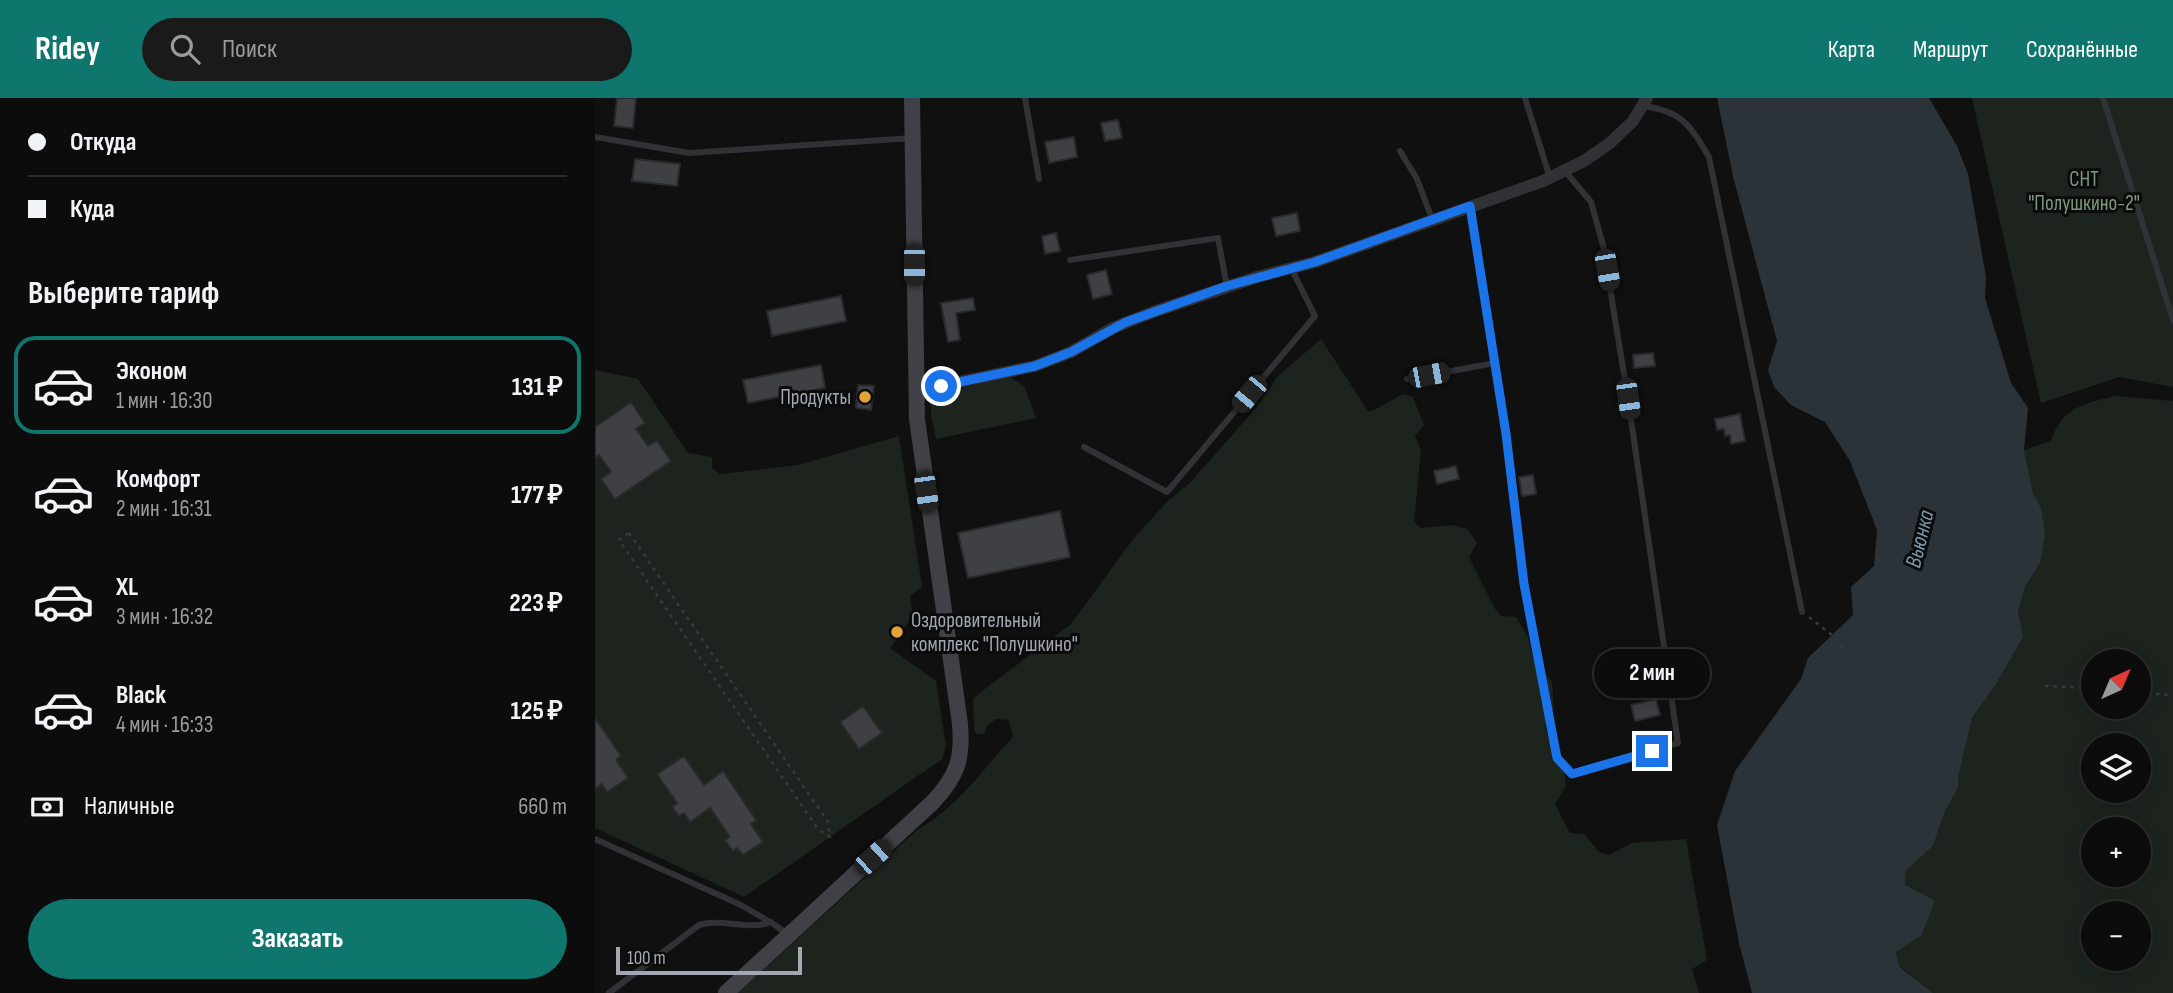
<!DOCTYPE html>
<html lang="ru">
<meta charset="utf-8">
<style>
:root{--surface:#0c0c0d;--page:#1a1a1b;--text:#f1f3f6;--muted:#9a9b9d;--line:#2c2c2e;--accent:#0f766e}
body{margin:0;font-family:"Sofia Sans Condensed",sans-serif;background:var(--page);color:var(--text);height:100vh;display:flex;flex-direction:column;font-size:26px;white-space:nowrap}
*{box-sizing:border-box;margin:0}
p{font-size:23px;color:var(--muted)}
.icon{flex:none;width:38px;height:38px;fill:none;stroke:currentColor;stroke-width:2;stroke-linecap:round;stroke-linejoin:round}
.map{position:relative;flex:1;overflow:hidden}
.drawer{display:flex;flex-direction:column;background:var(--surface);width:595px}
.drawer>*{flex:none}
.guide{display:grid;align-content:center;height:154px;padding:0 28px;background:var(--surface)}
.needle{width:46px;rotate:44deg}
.fabs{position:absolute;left:1486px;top:551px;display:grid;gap:14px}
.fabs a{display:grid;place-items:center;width:70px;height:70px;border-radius:50%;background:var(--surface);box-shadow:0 4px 18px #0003,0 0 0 2px var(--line);font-size:35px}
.scale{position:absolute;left:21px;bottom:18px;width:186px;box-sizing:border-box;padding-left:7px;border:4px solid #a2a7b1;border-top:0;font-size:19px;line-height:24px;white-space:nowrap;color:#a2a7b1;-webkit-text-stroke:5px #0b0b0c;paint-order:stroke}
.end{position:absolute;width:32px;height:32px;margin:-16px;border:9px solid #1a73e8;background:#fff;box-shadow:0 0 0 4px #fff}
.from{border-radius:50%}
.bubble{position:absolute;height:49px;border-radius:24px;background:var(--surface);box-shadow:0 4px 18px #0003,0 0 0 2px var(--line);font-size:23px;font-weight:700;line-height:49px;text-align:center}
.car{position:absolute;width:21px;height:42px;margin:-21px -10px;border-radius:9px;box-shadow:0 0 5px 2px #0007;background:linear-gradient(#222 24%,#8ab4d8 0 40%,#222 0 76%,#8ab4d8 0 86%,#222 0)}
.guide b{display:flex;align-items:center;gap:24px;height:66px;font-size:26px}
.guide b+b{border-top:2px solid var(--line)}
.guide i{width:18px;height:18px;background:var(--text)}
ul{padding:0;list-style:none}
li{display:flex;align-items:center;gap:21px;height:98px;margin:0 14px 10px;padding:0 14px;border:4px solid transparent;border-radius:21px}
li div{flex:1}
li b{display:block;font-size:26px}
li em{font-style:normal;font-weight:700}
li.selected{border-color:var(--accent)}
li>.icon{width:63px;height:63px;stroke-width:1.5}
h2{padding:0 28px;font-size:32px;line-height:84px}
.pay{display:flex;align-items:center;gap:18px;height:77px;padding:0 28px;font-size:26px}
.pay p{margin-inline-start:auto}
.primary-button{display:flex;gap:14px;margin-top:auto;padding:14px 28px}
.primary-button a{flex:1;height:80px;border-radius:42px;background:var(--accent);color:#fff;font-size:28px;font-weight:700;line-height:80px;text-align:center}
header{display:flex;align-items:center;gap:42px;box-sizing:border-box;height:98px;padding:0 35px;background:var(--accent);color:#fff}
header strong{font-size:33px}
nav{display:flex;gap:38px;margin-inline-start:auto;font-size:24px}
.search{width:490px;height:63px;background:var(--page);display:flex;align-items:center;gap:18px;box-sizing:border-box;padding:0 24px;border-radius:38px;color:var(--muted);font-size:26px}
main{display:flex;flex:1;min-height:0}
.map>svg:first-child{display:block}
</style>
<header>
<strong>Ridey</strong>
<div class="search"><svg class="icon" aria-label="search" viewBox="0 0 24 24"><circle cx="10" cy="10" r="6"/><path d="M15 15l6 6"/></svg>Поиск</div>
<nav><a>Карта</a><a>Маршрут</a><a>Сохранённые</a></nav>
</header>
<main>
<section class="drawer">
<div class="guide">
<b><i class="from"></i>Откуда</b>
<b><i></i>Куда</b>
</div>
<h2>Выберите тариф</h2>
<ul>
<li class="selected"><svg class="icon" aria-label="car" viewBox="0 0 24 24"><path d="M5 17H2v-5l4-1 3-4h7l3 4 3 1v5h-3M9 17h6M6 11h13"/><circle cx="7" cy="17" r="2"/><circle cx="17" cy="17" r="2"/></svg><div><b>Эконом</b><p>1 мин · 16:30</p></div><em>131 ₽</em></li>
<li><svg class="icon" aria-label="car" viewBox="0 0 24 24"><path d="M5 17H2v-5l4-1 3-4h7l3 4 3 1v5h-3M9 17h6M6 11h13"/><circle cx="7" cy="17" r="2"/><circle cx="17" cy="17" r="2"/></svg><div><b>Комфорт</b><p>2 мин · 16:31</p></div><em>177 ₽</em></li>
<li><svg class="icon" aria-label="car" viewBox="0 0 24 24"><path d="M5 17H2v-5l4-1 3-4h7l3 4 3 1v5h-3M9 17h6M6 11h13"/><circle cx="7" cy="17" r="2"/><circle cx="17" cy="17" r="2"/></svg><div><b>XL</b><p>3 мин · 16:32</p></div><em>223 ₽</em></li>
<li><svg class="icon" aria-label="car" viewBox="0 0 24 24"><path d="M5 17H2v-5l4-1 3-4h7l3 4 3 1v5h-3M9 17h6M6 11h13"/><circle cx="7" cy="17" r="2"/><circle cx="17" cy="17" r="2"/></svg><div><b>Black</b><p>4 мин · 16:33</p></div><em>125 ₽</em></li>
</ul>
<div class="pay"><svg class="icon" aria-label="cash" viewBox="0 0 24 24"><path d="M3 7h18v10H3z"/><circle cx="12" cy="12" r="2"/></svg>Наличные<p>660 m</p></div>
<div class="primary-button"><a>Заказать</a></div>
</section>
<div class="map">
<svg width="1578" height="895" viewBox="0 0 1578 895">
<rect width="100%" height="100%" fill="#101011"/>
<g fill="#1d241e" fill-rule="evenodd">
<path d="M1377,0h201v289l-54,-10 -78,26z"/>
<path d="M726,241l47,72 6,-1 29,-16 10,3 11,28 -9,11 6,14 -7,72 7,6 30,-3 16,4 10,14 -8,14 26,52 7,7 14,1 12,20 5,21 19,24 2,27 -9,17 5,17 13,20 3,23 -11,18 15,29 14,1 15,18 10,3 23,-12 54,-4 21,121 -15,9 7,24h-961l179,-163c40,-22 65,-60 96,-93l-4,-17 -13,-1 -9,7 -3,8h-6l-4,-3 -1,-33 98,-74 63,-86 32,-35 25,-21 64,-73 23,-33z"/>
<path d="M0,272l43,9 50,74 24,4v11l8,6 78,-9 101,-29 23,151 -12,9 3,20 -23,32 46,33 10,65 -4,13 -198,138 -149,-69z"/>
<path d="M415,279l14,9 12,32 -100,21 -5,-24v-14l31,-13z"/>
<path d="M1520,298l58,5v592h-240l-33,-27 -4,-14 25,-16 -16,-52 1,-15 27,-23 12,-35 13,-23v-10l14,-60 23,-32 28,-49 -5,-25 7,-25 15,-24 1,-55 -8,-15 -9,-43 27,-9c11,-34 32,-37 64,-45zM1498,564h46v45h-46zM1498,648h46v45h-46zM1498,732h46v45h-46zM1498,816h46v45h-46z"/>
</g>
<path fill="#2b3339" d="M1122,0h212l28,48 11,28 18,103 -1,21 26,85 17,25 -4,42 9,43 8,15 4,27 -5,28 -15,24 -7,25 5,25 -28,49 -23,32 -14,60v10l-13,23 -12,35 -27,24 -1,15 30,16 -14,35 -25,16 4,15 33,26h-181l-13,-50 -22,-118 18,-54 66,-92 7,-21 45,-43 -2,-28 23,-21 3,-36 -27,-69 -25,-39 -34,-17 -17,-18 -6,-17 9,-29 -44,-165z"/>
<g fill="#3f4044" stroke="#2a2a2d" stroke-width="2">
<path d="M22,0h19l-3,30 -19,-2z"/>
<path d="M523,22l4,18 -17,3 -4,-18z"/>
<path d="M479,39l3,20 -28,6 -4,-21z"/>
<path d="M40,61l45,5 -3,22 -45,-5z"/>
<path d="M702,115l3,18 -24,5 -4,-18z"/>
<path d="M461,135l4,18 -15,3 -3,-18z"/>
<path d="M511,172l6,24 -19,5 -6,-24z"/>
<path d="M246,198l5,25 -74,15 -5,-25z"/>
<path d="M378,200l2,12 -19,3 4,27 -12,2 -7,-39z"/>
<path d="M1058,255l2,13 -21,2 -1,-13z"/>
<path d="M226,267l4,23 -77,15 -5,-23z"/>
<path d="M263,287l16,1 -3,24 -15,-2z"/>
<path d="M36,304l14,21 -9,6 12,17 9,-5 14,20 -56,38 -14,-20 10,-7 -12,-17 -4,3v-31z"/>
<path d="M1145,316l5,27 -14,3 -1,-9 -5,1 -1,-7 -7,1 -2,-11z"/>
<path d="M861,368l3,13 -22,5 -3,-13z"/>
<path d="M938,377l3,19 -14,2 -3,-19z"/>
<path d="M465,413l10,46 -102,21 -10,-45z"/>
<path d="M1045,555l3,20 -18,3 -3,-20z"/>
<path d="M1061,601l4,16 -25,6 -4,-16z"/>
<path d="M268,608l19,27 -23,16 -19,-27z"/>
<path d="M0,620l26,38 -5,4 12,18 -21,14 -5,-8 -7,5z"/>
<path d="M89,658l20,29 19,-14 33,49 -5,4 12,18 -20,13 -6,-7 -4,3 -8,-11 5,-3 -20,-29 -20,14 -6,-9 -5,3 -7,-9 5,-4 -20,-29z"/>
</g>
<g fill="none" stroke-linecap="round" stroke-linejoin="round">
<g stroke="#38393d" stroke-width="2.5" stroke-dasharray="3.5 5" stroke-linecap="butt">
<path d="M34,435l199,289 2,15 -12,-8 -199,-289z"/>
<path d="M1214,519l23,18 15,17"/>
<path d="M1450,588l48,2"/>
<path d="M1544,593l34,5"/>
</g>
<g stroke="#323236" stroke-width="6">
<path d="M430,0l14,81"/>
<path d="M930,0l25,80"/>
<path d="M1508,0l70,222"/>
<path d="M1048,8c39,5 47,19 66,51l93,455"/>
<path d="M0,39l94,16 224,-15"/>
<path d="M805,53l17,28 15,40"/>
<path d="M876,110l32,206 21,170 33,174 15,16 106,-31 -50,-344 -25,-154 -12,-43 -26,-31"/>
<path d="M475,162l148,-22 9,49"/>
<path d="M812,281l88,-16"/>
<path d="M489,349l83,45 148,-176 -24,-48"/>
<path d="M0,741l146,66 34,20 12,9"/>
<path d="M14,895l90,-68c24,-7 49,6 72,-3"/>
</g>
<path stroke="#323236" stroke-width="12" d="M321,293l119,-25 36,-14 42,-24 40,-16 104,-35 58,-15 228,-81 41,-20 26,-18 23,-22 14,-23"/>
<path stroke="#404146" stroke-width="16" d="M131,895l207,-191c24,-26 30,-42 27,-78l-43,-305 -5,-321"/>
</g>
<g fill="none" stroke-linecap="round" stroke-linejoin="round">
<path stroke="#1a73e8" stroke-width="9" d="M346,288l94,-20 36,-14 55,-30 101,-36 88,-24 155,-56 36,228 18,150 33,174 15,16 80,-23"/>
</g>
<g fill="#e3a437" stroke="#0b0b0c" stroke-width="2.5">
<circle cx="270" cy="299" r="7"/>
<circle cx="302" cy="534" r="7"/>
</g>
<g text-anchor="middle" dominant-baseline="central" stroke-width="6" stroke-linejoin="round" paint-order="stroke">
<g font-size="21" fill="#7b9b7c" stroke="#0b0b0c">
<text x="1489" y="81">СНТ<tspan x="1489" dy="24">"Полушкино-2"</tspan></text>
</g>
<g font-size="21" fill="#a2a7b1" stroke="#0b0b0c" text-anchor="end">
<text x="256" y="299">Продукты</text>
<text x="316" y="522" text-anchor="start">Оздоровительный<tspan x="316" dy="24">комплекс "Полушкино"</tspan></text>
</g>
<g font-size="23" font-style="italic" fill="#7b96aa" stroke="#0b0b0c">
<text transform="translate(1325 441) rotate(-76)">Вьюнка</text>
</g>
</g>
</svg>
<div class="fabs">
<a><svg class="needle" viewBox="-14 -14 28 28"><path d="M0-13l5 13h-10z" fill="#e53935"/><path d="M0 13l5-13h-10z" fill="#9a9b9d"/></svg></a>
<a><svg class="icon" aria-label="layers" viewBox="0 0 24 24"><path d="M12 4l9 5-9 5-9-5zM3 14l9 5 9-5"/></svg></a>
<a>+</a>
<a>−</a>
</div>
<div class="scale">100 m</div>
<i class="end from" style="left:346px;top:288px"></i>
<i class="end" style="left:1057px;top:653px"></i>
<div class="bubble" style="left:999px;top:551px;width:116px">2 мин</div>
<i class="car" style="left:319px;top:167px;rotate:180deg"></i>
<i class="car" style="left:1012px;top:172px;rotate:170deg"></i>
<i class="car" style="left:834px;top:277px;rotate:79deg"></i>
<i class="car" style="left:654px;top:296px;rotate:220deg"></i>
<i class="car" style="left:1033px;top:301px;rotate:172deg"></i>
<i class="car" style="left:331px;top:394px;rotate:172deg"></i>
<i class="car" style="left:278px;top:759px;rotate:48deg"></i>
</div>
</main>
